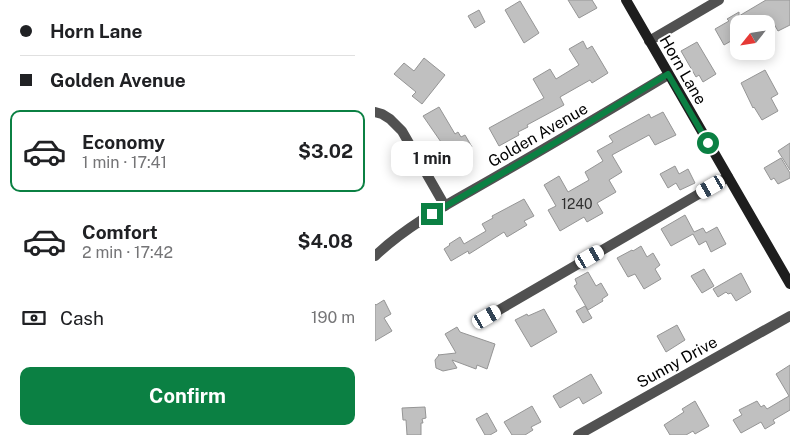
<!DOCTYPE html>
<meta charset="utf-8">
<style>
:root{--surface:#fff;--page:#f2f2f2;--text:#202124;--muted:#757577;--line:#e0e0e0;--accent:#0b8043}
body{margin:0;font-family:"Public Sans",sans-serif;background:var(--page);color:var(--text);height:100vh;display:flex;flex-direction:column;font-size:19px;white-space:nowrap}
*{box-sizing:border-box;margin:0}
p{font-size:16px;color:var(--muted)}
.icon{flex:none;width:28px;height:28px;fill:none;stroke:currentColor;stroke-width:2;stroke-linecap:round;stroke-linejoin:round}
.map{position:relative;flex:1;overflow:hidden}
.drawer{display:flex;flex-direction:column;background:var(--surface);width:375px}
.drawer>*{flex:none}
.guide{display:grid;align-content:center;height:110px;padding:0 20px;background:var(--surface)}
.needle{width:32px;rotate:240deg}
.controls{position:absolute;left:355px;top:15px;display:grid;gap:10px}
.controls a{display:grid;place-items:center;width:45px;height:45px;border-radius:10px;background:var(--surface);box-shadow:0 2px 12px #0003;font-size:25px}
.end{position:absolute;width:22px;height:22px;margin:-11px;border:6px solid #0b8043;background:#fff;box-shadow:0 0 0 2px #fff}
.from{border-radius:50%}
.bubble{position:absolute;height:35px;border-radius:10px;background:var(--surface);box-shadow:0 2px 12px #0003;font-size:16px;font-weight:700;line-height:35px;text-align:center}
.car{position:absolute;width:15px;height:30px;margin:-15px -8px;border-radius:6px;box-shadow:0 0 4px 1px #0007;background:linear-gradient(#fff 24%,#345 0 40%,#fff 0 76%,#345 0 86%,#fff 0)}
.guide b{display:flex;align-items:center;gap:18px;height:48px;font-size:19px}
.guide b+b{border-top:1px solid var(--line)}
.guide i{width:12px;height:12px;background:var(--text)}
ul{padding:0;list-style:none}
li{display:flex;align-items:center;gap:15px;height:82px;margin:0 10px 8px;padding:0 10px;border:2px solid transparent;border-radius:10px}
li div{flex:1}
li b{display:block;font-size:19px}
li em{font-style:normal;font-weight:700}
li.selected{border-color:var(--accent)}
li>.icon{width:45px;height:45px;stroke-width:1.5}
.pay{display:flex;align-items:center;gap:12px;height:55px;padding:0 20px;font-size:19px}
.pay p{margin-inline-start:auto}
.cta{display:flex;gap:10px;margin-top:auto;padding:10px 20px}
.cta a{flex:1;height:58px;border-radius:10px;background:var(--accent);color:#fff;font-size:20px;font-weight:700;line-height:58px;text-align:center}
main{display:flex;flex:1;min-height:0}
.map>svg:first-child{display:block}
</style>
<main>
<section class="drawer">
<div class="guide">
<b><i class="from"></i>Horn Lane</b>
<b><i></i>Golden Avenue</b>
</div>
<ul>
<li class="selected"><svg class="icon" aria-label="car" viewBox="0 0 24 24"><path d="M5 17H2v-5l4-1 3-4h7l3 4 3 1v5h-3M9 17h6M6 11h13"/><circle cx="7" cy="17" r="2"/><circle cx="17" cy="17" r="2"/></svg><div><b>Economy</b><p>1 min · 17:41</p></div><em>$3.02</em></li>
<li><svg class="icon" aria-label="car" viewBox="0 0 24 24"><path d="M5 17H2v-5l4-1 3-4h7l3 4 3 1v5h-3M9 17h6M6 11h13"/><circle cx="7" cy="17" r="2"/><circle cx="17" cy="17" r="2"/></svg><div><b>Comfort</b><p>2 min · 17:42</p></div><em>$4.08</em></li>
</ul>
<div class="pay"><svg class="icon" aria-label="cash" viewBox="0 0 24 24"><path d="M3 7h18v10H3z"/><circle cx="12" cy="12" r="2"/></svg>Cash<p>190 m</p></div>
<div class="cta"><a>Confirm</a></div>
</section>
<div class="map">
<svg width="415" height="435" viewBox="0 0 415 435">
<rect width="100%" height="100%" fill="#fff"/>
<g fill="#c0c0c0" stroke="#959595">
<path d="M193,0h24l5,8 -18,10z"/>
<path d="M391,0h24v25l-12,6 -4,-7h-35v15l-1,-2 -14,8 -9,-16 14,-8 -2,-2 12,-7v4z"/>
<path d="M145,1l19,32 -15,10 -19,-33z"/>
<path d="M104,10l6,12 -10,6 -7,-12z"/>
<path d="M208,41l4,8 5,-3 16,27 -16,10 -2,-3 -30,17 4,8 -37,20 1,2 -10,5 1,3 -20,11 -10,-18 55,-30 -11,-19 17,-10 6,10 23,-14 -10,-16z"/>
<path d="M322,42l19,32 -13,8 -4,-7 -3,2 -15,-26z"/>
<path d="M49,58l21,17 -23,29 -10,-8 4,-4 -22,-18 10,-11 10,8z"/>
<path d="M390,70l13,24 -7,4 7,13 -16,9 -8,-13 -1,1 -12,-25z"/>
<path d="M64,107l16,27 3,-2 3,5 4,-2 7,12 -4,3 4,7 -17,10 -9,-15 -11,6 -5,-10 11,-6 -18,-26z"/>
<path d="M288,112l13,23 -21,10 -6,-10 -37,20 10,17 -13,8 7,12 -19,11 6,10 -16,9 -3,-5 -24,14 -12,-21 8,-4 -12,-21 15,-9 9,16 21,-12 -4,-8 18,-11 -6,-10 16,-9 -4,-6 40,-22 2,4z"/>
<path d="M415,143v27l-12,-19z"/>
<path d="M406,158l9,15v5l-12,6 -4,-6 -3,2 -7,-12z"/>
<path d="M300,166l4,8 9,-5 7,14 -15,7 -4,-7 -8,5 -8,-14z"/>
<path d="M149,199l10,17 -10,5 3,4 -20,12 -3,-5 -35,22 -1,-3 -17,10 -7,-12 6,-4 -1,-1 11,-7 4,7 22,-13 -4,-7 11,-6 -1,-2z"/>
<path d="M310,215l9,17 9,-4 3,5 11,-6 9,17 -15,8 -5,-11 -7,4 -6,-11 -22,12 -10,-17z"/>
<path d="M266,246l6,11 6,-4 7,12 -5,4 6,10 -17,10 -9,-15 -7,3 -11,-19 15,-8 1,1z"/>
<path d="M329,269l10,17 -12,7 -11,-17z"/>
<path d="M213,272l8,14 5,-3 7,12 -6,4 1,2 -15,9 -14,-24 3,-2 -2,-5z"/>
<path d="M366,273l10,19 -15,9 -5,-8 -3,1 -2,-2 -8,5 -5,-8z"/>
<path d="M9,300l7,14 -7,4 8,13 -17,10v-37l1,1z"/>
<path d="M210,306l7,12 -9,5 -7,-12z"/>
<path d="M169,309l13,23 -26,15 -16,-27 12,-6 1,2z"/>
<path d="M302,325l8,15 -19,12 -9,-16z"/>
<path d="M82,327l3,5 35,12 -8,25 -10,-4 -1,4 -24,-9 5,8 -14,3 -7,-3 -1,-8 4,-5h-1l18,-2 -11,-19z"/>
<path d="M415,365v45l-17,10 2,3 -10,6 -4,-7 -20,11 -8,-13 9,-5 -3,-5 18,-9 4,6 3,-2 3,4 22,-13 -13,-22z"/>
<path d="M216,374l11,19 -19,11 -4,-7 -19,11 -7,-12z"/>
<path d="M320,401l14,25 -14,8 -2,-3 -7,4h-16l-6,-10 20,-13 -2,-3z"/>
<path d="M157,406l9,16 -10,5 2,3 -8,5h-13l-8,-13z"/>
<path d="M50,407l1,11 -4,1 1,4h-2v12h-14l-1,-15h-3l-1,-12z"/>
<path d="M112,413l10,18 -7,4h-5l-9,-16z"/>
</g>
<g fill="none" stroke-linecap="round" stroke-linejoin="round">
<g stroke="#515151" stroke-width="10">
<path d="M274,41l70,-41"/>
<path d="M0,112l7,2 8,5 12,12 43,75"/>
<path d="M0,256c37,-35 83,-57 127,-83 56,-32 111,-65 166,-98"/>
<path d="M112,317l241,-140"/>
<path d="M203,435l212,-119"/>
</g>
<path stroke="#1e1e1e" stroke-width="10" d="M251,0l164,284"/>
</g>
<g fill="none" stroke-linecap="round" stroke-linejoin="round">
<path stroke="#0b8043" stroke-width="6" d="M57,214l126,-73 110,-67 40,69"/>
</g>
<g text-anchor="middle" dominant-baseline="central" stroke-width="4" stroke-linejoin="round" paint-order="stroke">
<g font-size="14" fill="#303030">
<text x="202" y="204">1240</text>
</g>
<g font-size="16" fill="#000" stroke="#fff">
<text transform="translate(308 70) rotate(60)">Horn Lane</text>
<text transform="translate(163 135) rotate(-30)">Golden Avenue</text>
<text transform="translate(302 362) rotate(-29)">Sunny Drive</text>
</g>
</g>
</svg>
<div class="controls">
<a><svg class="needle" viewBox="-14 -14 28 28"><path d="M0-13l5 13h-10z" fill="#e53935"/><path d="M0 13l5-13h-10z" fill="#757577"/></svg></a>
</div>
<i class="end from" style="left:333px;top:143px"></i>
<i class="end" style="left:57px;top:214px"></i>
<div class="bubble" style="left:16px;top:141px;width:82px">1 min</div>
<i class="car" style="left:336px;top:187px;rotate:240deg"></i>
<i class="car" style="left:215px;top:257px;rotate:60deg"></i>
<i class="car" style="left:112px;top:317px;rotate:60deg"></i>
</div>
</main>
